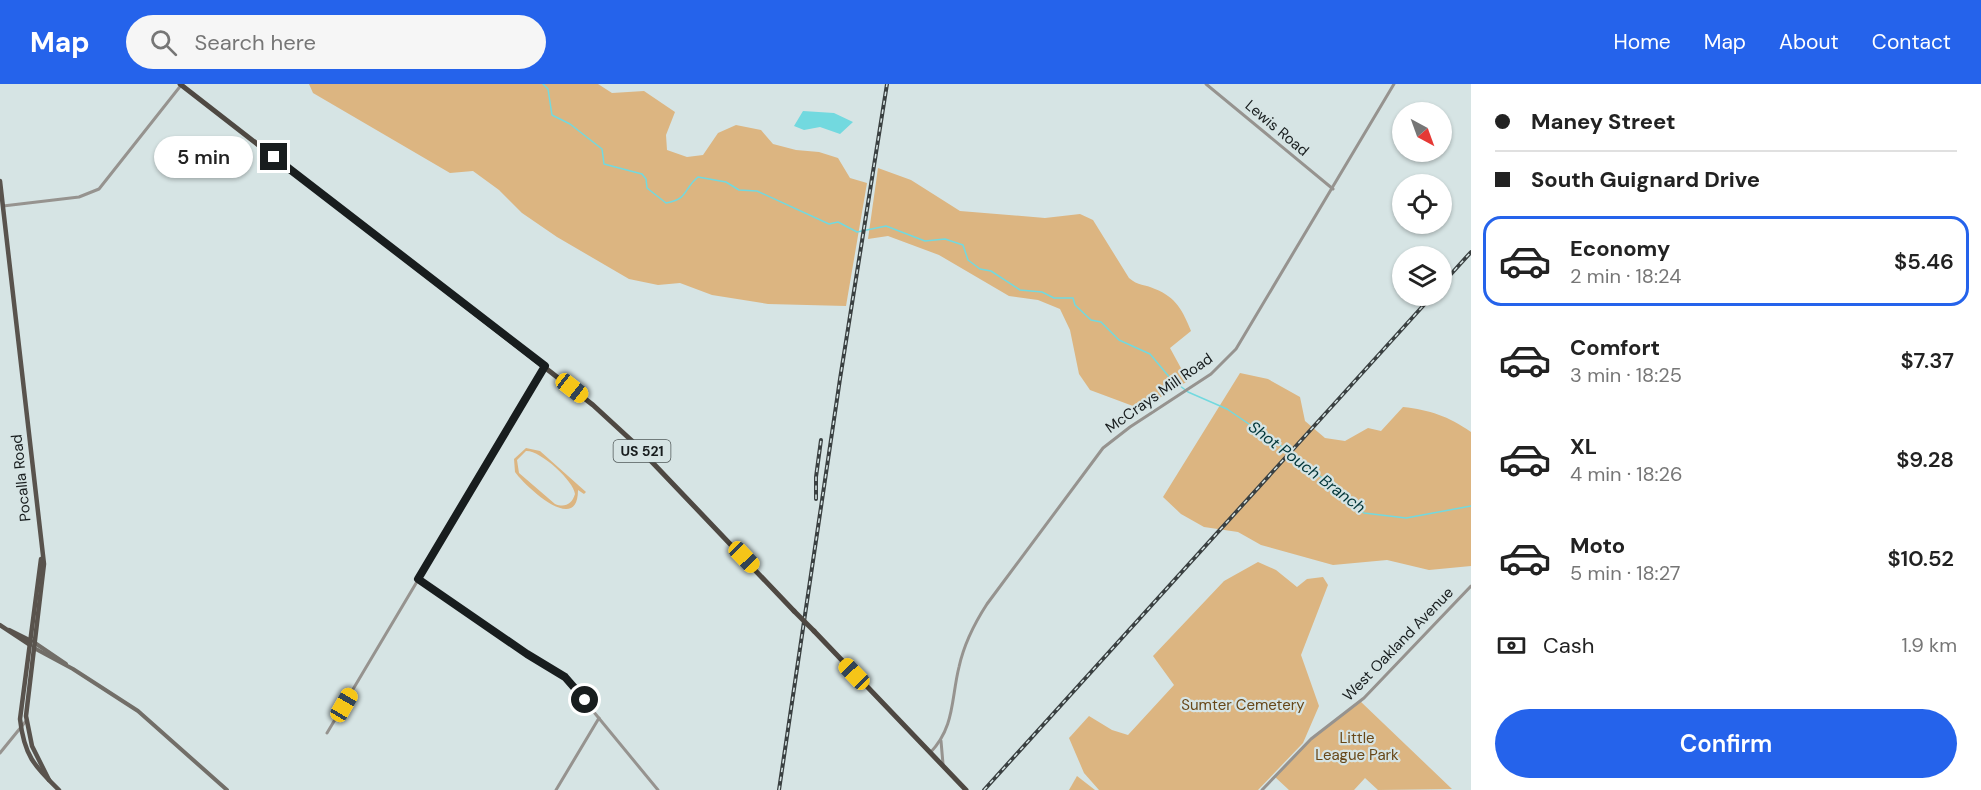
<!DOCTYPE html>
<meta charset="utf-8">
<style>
:root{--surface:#fff;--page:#f6f6f6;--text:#222;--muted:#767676;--line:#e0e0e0;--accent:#2563eb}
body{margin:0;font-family:"DM Sans",sans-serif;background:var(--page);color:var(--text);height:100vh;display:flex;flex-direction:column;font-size:22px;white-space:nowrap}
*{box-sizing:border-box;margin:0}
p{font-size:20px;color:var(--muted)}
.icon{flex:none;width:33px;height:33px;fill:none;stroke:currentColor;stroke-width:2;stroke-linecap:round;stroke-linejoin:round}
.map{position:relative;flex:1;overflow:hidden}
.side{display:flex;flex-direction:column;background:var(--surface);width:510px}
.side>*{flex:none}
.banner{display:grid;align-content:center;height:132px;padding:0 24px;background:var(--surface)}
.needle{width:39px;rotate:139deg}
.tools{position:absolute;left:1392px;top:18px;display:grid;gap:12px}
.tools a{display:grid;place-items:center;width:60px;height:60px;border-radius:50%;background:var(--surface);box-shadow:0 2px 4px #0004;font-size:30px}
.end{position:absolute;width:27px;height:27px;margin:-14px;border:8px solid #181d1e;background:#fff;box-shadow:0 0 0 3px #fff}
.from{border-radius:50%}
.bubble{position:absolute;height:42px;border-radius:21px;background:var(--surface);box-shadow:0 2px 4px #0004;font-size:20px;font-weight:600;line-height:42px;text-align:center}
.car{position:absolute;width:18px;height:36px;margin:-18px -9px;border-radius:8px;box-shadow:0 0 4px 2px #0007;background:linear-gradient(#f5c518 24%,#345 0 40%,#f5c518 0 76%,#345 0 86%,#f5c518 0)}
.banner b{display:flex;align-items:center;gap:21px;height:57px;font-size:22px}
.banner b+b{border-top:2px solid var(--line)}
.banner i{width:15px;height:15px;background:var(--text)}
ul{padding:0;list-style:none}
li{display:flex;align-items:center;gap:18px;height:90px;margin:0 12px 9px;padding:0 12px;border:3px solid transparent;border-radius:18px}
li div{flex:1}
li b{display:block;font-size:22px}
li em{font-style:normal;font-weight:600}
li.on{border-color:var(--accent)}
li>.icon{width:54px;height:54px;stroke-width:1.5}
.pay{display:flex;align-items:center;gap:15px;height:66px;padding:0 24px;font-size:22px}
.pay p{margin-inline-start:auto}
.primary-button{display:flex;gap:12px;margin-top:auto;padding:12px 24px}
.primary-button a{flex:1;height:69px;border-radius:36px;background:var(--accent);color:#fff;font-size:24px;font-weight:600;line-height:69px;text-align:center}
header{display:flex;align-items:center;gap:36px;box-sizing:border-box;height:84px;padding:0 30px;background:var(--accent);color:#fff}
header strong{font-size:28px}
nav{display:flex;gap:33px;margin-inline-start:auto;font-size:21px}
.search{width:420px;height:54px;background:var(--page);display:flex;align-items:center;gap:15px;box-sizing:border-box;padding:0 21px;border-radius:33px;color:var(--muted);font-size:22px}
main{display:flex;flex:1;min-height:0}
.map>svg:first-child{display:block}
</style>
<header>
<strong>Map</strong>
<div class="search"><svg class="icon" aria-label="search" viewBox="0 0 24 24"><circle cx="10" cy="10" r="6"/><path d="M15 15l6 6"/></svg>Search here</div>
<nav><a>Home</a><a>Map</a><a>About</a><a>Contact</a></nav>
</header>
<main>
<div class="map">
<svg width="1471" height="706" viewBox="0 0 1471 706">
<rect width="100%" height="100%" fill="#d6e4e4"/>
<g fill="#dcb581" fill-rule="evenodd">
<path d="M309,0h289l14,9 32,-2 31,21 -9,23 1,15 20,7 16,-2 15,-22 18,-8 25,5 12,14 23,6 23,2 19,6 12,20 17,5 -21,123 -78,-2 -56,-9 -32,-12 -22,2 -29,-6 -72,-42 -35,-24 -23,-23 -26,-19 -23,2 -137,-80z"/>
<path d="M878,84l33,12 49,31 85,7 35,-4 13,6 36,58c9,8 16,6 26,11 21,8 28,22 36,42l-21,17 18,33 -47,28 -51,-19 -11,-16 -9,-44 -10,-21 -22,-9 -29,-4 -70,-41 -51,-19 -20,3z"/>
<path d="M1240,289l28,6 32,18 5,24 20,17 20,3 23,-13 13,3 22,-24c27,3 45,9 68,25v134l-42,4 -42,-10 -54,5 -72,-20 -23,-13 -34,-5 -23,-13 -18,-17z"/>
<path d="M526,364l14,3 46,41 -2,2 -6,-4c0,46 -53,-4 -63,-18l-1,-13zM526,367c14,-1 48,30 49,43 -3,10 -10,14 -20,10l-36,-31 -2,-13z"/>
<path d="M1258,478l18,8 21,17 10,-8 16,-2 5,8 -27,70 18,51 -16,37 -45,47h-159l-15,-17 -15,-35 20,-22 23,14 16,5 46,-50 -21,-29 71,-75z"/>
<path d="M1360,617l92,88 -74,1 -13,-12 -11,12h-65l-14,-13 28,-31z"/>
<path d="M1077,692l18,14h-26z"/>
</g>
<path fill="#72d9df" d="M803,27l31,2 19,9 -13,12 -20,-7 -16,3 -10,-4z"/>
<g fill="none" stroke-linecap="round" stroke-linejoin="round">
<path stroke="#72d9df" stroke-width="1.5" d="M543,0l5,5 4,26 18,9 32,25 2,15 38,10 4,5 1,9 19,15c23,-4 17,-14 32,-26l28,5 13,8 18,1 72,33 9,-2 19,10 29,-6 39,15 20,-2 18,6 5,15 12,9 11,2 29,19 22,2 12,6h19l2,7 16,15 10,2 18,18 31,14 21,25 17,13 39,17 70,48 67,56 42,5 65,-12"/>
<g stroke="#96938f" stroke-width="3">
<path d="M1206,0l127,105"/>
<path d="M3,122l76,-9 20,-8 83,-105"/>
<path d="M418,495l109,75 38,23 93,113"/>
<path d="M327,649l217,-365"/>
<path d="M941,657l2,23"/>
<path d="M0,669l26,-32"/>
<path d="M930,669c25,-26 21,-54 29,-86 5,-23 15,-43 28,-63l116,-156 27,-21 81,-53 25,-25 158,-265"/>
<path d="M556,706l43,-72"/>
<path d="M1262,706l49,-51 53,-41 107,-112"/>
</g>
<g stroke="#726e68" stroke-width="4">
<path d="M35,559l31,21"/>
<path d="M34,564l39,21 65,42 89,79"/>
</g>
<g stroke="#59534d" stroke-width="4.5">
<path d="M0,97l44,383 -18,152 6,30 17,34"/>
<path d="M41,475l-21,160c4,36 14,47 39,71"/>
<path d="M0,541l30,20"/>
<path d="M9,546l22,11"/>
</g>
<g stroke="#4e4842" stroke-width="5">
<path d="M180,0l413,321 38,35 163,171"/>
<path d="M814,547l152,159"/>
</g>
<g stroke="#3a4041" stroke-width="4">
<g id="rail">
<path d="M1442,200l29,-32"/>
<path d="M816,415v-22l5,-37"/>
<path d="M779,706l61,-411 47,-295"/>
<path d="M984,706l448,-494"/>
</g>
</g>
<use href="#rail" stroke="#d6e4e4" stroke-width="1.5" stroke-dasharray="4.5" stroke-linecap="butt"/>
<path stroke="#4e4842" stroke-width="5" d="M794,527l20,20"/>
</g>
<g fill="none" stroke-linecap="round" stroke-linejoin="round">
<path stroke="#181d1e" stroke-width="8" d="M274,73l271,209 -127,213 109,75 38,23 20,23"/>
</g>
<g text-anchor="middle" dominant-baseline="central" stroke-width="4.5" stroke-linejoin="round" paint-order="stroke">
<rect fill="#d6e4e4" stroke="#515959" stroke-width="1.5" x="613.5" y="356" width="57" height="22" rx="4.5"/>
<g font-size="14" font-weight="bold" fill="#181d1e">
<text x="642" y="367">US 521</text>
</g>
<g font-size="15" fill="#181d1e" stroke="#d6e4e4">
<text transform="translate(1277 44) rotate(40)">Lewis Road</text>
<text transform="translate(1159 309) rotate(-35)">McCrays Mill Road</text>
<text transform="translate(21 394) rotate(-96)">Pocalla Road</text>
<text transform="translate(1398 560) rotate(-46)">West Oakland Avenue</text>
</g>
<g font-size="15" fill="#674718" stroke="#d6e4e4">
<text x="1243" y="621">Sumter Cemetery</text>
<text x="1357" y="654">Little<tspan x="1357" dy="17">League Park</tspan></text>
</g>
<g font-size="16" font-style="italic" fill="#023639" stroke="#d6e4e4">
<text transform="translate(1307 383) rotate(37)">Shot Pouch Branch</text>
</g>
</g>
</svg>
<div class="tools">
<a><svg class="needle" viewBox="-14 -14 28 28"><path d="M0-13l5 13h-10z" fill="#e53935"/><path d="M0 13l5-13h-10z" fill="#767676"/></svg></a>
<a><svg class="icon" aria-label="locate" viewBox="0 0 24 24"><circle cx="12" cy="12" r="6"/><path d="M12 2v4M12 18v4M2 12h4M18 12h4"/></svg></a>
<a><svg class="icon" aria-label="layers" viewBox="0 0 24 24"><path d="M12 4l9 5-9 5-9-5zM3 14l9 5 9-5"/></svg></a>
</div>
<i class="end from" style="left:585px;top:616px"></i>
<i class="end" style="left:274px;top:73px"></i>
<div class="bubble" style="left:154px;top:52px;width:99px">5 min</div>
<i class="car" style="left:572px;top:304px;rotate:128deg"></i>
<i class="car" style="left:744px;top:473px;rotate:136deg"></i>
<i class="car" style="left:854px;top:590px;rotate:316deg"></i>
<i class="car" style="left:344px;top:621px;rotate:30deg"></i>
</div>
<section class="side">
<div class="banner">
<b><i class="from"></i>Maney Street</b>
<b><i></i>South Guignard Drive</b>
</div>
<ul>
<li class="on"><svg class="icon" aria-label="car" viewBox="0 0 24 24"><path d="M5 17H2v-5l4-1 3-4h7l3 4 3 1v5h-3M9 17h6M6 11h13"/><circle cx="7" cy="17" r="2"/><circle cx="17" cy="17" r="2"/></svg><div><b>Economy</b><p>2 min · 18:24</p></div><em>$5.46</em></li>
<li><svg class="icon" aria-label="car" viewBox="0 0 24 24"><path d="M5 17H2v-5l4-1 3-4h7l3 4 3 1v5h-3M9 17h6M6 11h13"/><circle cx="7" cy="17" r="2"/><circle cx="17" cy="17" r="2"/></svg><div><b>Comfort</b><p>3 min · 18:25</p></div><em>$7.37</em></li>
<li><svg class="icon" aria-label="car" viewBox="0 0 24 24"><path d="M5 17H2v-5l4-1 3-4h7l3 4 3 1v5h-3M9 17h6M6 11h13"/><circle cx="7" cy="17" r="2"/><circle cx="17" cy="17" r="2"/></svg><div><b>XL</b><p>4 min · 18:26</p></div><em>$9.28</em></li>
<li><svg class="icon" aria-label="car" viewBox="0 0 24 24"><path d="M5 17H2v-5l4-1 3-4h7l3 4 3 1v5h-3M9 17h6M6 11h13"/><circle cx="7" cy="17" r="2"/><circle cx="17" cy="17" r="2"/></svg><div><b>Moto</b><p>5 min · 18:27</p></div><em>$10.52</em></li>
</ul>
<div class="pay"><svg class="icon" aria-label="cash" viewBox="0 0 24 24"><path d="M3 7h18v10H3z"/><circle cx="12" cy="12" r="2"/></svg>Cash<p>1.9 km</p></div>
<div class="primary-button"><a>Confirm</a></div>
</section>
</main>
